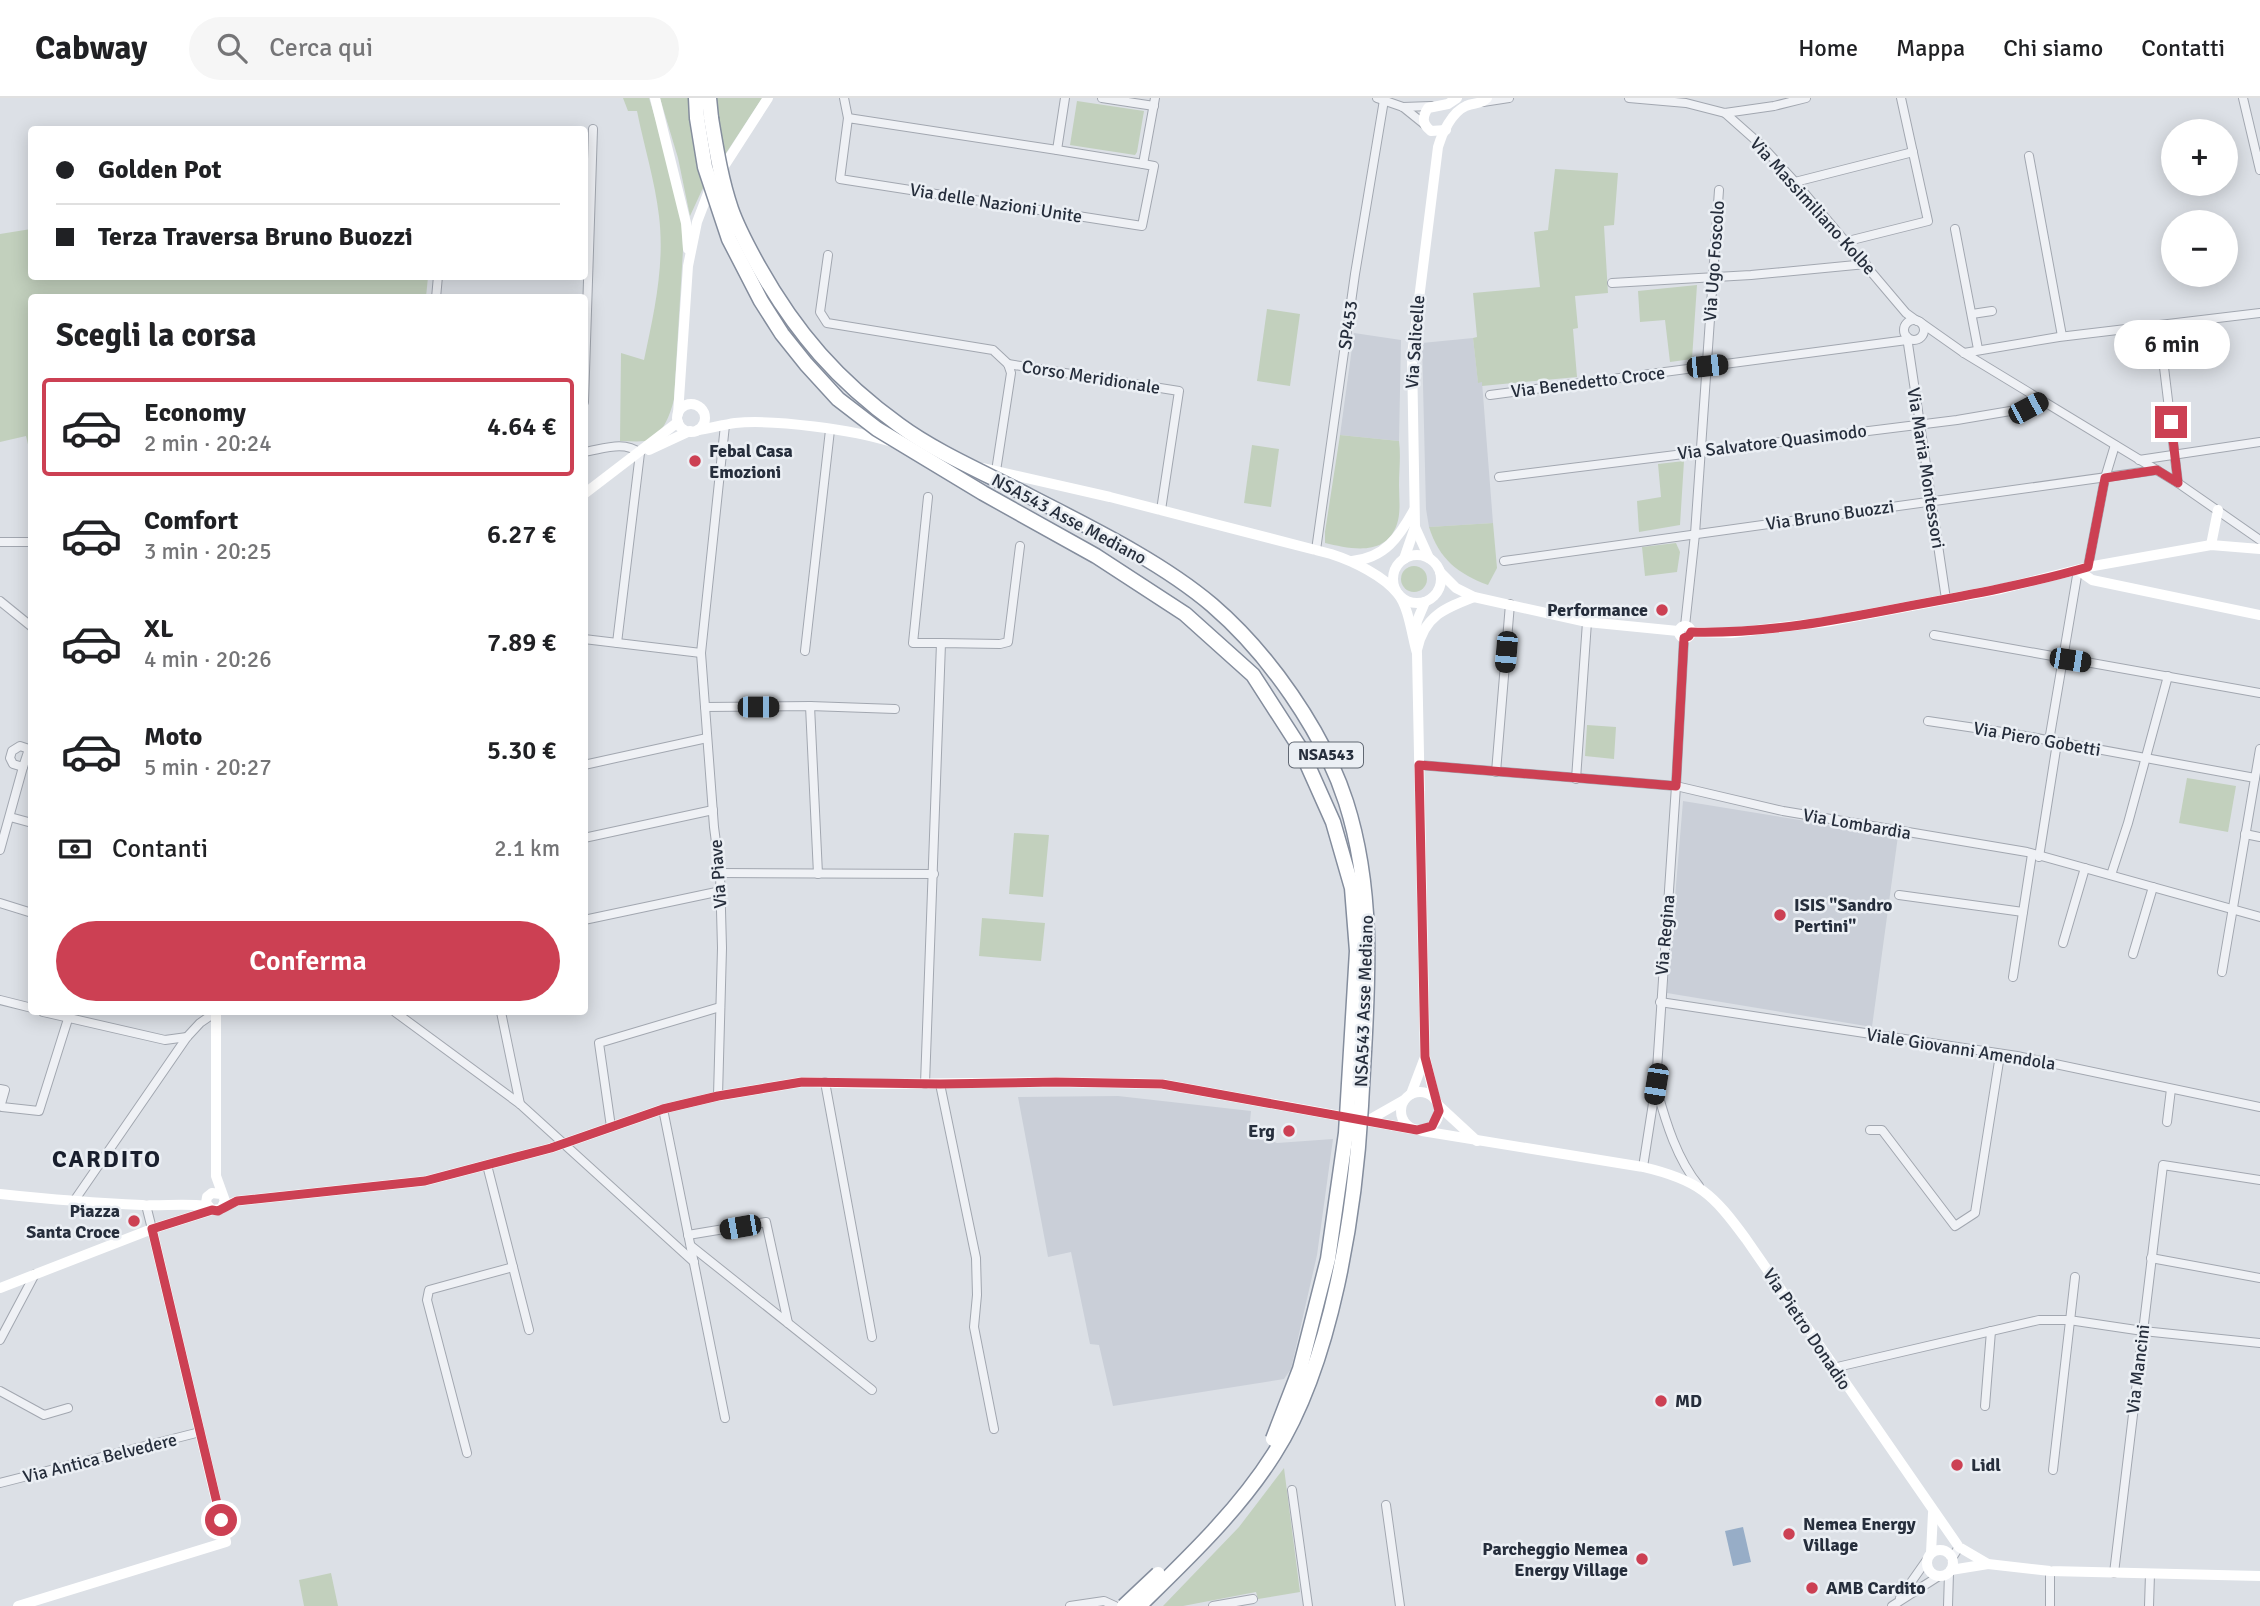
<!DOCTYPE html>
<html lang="it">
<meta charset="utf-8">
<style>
:root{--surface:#fff;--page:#f6f6f6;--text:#202124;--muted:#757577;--line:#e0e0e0;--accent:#cc4053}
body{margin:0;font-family:Signika,sans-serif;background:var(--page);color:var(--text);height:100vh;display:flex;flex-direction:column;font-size:26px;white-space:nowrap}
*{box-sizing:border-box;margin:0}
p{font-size:23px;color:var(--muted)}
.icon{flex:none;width:38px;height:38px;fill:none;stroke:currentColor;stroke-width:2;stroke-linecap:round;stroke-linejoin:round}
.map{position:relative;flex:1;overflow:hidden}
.side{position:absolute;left:28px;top:196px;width:560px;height:721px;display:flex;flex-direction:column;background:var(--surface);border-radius:7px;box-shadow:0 4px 18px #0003}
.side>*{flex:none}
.guide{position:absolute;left:28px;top:28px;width:560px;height:154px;border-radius:7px;box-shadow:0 4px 18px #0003;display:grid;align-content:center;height:154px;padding:0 28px;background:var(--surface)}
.controls{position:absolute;left:2161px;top:21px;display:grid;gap:14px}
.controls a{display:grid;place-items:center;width:77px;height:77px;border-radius:50%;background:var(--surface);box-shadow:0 4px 18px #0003;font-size:35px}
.end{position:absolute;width:32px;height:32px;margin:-16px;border:9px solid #cc4053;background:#fff;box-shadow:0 0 0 4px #fff}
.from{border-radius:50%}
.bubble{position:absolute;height:49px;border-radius:24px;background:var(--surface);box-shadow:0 4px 18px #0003;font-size:23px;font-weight:600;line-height:49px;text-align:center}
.car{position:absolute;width:21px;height:42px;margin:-21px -10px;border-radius:9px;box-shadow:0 0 5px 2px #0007;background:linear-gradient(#222 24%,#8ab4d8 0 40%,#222 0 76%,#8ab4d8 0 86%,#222 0)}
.guide b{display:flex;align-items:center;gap:24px;height:66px;font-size:26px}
.guide b+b{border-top:2px solid var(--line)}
.guide i{width:18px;height:18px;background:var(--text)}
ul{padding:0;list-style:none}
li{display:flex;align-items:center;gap:21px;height:98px;margin:0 14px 10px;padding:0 14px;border:4px solid transparent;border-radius:7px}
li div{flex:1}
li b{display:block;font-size:26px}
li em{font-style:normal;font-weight:600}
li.active{border-color:var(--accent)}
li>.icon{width:63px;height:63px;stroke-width:1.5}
h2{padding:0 28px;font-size:32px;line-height:84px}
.pay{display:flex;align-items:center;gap:18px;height:77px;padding:0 28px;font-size:26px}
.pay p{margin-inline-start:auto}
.button{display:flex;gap:14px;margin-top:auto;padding:14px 28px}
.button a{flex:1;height:80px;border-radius:42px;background:var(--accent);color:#fff;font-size:28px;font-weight:600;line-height:80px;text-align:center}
header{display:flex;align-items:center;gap:42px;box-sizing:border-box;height:98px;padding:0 35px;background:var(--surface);border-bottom:2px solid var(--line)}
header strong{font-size:33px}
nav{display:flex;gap:38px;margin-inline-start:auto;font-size:24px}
.search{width:490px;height:63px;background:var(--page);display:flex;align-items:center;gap:18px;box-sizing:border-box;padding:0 24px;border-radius:38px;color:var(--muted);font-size:26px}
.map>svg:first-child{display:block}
</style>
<header>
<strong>Cabway</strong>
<div class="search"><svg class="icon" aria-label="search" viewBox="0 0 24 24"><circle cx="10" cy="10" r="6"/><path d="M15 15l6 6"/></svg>Cerca qui</div>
<nav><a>Home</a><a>Mappa</a><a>Chi siamo</a><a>Contatti</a></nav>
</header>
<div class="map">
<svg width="2260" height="1508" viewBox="0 0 2260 1508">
<rect width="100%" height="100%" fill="#dce0e6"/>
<g fill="#cacfd8">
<path d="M1354,235l47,7 -2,101 -59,-6z"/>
<path d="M1473,240l5,44h4l11,141 -64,4 -3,-18 -4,-166z"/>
<path d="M1683,703l215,35 -26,191 -205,-34z"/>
<path d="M1118,998l133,15 -2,21 28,11 56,-4 -16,116 -26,114 -7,10 -171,27 -14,-61 -9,-1 -19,-92 -23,5 -30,-160z"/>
</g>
<g fill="#c2d0bd">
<path d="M623,0h26l19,61 14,63 1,28 -9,149c-3,14 -12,39 -29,42 -8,1 -17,0 -25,0l1,-88 23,7c10,-47 21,-95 15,-144 -4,-35 -15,-70 -22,-105h-9z"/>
<path d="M660,0h102l-60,92 -12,26 -12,-58z"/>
<path d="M1077,3l67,10 -7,41 -2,3 -65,-10z"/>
<path d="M1555,71l63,4 -4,52 -10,1 4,67 -33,3 3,32 -5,1 4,48 -95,9v-4l-4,1 -5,-45 4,-1 -4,-44 67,-6 -6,-55 14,-2z"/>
<path d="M31,131l1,47 396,1 -2,20 -394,1 -1,159 -5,-21 -26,6v-208z"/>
<path d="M1697,187l-5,74 -22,3 -5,-42 -25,2 -2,-31z"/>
<path d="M1267,211l33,5 -10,72 -33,-5z"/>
<path d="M1340,337l59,6c2,15 0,29 0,44 0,13 2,27 -2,39 -11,33 -46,25 -72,19v-11z"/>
<path d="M1252,347l27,4 -8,58 -27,-4z"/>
<path d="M1684,363l-4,64 -41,7 -2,-31 24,-4 -3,-33z"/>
<path d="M1493,425l4,45 -9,17c-30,-11 -49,-26 -59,-58z"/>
<path d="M1676,445l4,9 -3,20 -32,4 -3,-29z"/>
<circle cx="1414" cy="481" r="13"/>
<path d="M1587,627l29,2 -2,32 -29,-3z"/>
<path d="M2187,680l49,8 -8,46 -49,-9z"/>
<path d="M1014,735l35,2 -6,62 -34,-3z"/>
<path d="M982,820l63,5 -4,38 -62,-5z"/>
<path d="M1284,1370l16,124 -42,7 -2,-7 -73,14h-20l76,-79z"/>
<path d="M331,1475l7,33h-34l-5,-26z"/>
</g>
<path fill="#97adc7" d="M1743,1429l8,35 -18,4 -8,-35z"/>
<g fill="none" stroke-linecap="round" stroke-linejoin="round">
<g stroke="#a2a7b0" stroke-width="10">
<g id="street">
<path d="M844,0l4,20"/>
<path d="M1065,0l-8,52 -209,-32 -8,61 302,47 12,-60 -11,-2 12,-66"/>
<path d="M1102,0l52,8"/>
<path d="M1377,0l26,9 21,17"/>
<path d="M1629,0l57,5 39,10 49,-7 32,-8"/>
<path d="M2243,0l17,72"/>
<path d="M1483,4l26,-4"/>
<path d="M1403,9l28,-1"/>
<path d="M1725,15l36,32 34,37 111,131 11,8"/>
<path d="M1057,52l86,14"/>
<path d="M2029,58l33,180"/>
<path d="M1795,84l118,-30"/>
<path d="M1955,131l23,120"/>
<path d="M1848,143l80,-20 -27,-123"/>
<path d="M828,157l-8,57 7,11 166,27 15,14 3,9 -15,98"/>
<path d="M1612,185l139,-8 115,-11"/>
<path d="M436,200l2,-22"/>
<path d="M1972,216l20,-3"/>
<circle cx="1914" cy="232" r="10"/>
<path d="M1920,224l44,31 214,130 82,57"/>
<path d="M2159,228l19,157"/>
<path d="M1907,239l39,262"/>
<path d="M1964,255l95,-16 201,-24"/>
<path d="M1008,266l171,27 -18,119"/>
<path d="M1490,297l417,-55"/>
<path d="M584,304l9,-273"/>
<path d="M584,354c19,-3 40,-12 56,1l-23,190"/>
<path d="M2139,362l121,-18"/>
<path d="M1499,379l458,-57 71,-12 15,-7"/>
<path d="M928,399l-15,146h28"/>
<path d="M0,444h32"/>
<path d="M1316,452l39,-276 29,-174"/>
<path d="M1504,463l653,-91"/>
<path d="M2088,469l17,-89 10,-33"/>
<path d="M0,503l32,26"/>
<path d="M1685,528l10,-92 24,-344"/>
<path d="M1934,537l326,58"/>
<path d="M1684,540l-8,148 107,25 244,41 233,65"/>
<path d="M584,541l117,14"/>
<path d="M805,553l25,-221"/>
<path d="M810,608l8,168"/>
<path d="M705,609l105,-1 85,3"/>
<path d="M1928,623l81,12 246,45"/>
<path d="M2049,643l29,-171"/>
<path d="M20,648l9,3 -6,18 -10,-3 -3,-6 2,-7z"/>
<path d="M584,667l123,-27"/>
<path d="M1419,667l257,21 -20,298 -13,83"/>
<path d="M1496,674l14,-168"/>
<path d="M1576,681l11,-157"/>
<path d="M10,719l22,6"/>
<path d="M2245,736l15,3"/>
<path d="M584,740l129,-28"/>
<path d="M0,752l23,-83"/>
<path d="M2039,759l18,-114"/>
<path d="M720,775l214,1"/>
<path d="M2111,777l17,-52 40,-147"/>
<path d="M1899,797l124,17"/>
<path d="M0,805l32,10"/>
<path d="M584,822l137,-29"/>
<path d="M2063,845l22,-75"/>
<path d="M2133,856l20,-67"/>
<path d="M2222,874l38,-223"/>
<path d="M2013,879l19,-123"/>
<path d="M0,902l32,8"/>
<path d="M1660,904l357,54 243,51"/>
<path d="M43,914l122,28 22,-3"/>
<path d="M395,914l125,92 174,158"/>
<path d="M501,914l19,92"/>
<path d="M825,984l47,255"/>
<path d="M925,986l16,-441 59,1 8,-2 12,-96"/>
<path d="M940,986l36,174 1,37 -3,32 20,102"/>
<path d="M0,991l5,1 -4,14 1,3 37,4 29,-92"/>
<path d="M1657,992c9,33 20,69 42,96"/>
<path d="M718,998l4,-148 -2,-75 -6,-46 -13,-174 24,-228"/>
<path d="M663,1011l62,309"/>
<path d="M2167,1024l4,-33"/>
<path d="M611,1029l-12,-84 121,-36"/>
<path d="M1870,1032h12l73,96 20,-13 25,-158"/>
<path d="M487,1067l42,165"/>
<path d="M74,1103l113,-164 13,-14 16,-11"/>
<path d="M146,1107l6,24"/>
<path d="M688,1137l78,-13 22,101"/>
<path d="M691,1148l181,144"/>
<path d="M2151,1160l109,20"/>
<path d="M0,1242l35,-66"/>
<path d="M1833,1270l206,-48h30l74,11 117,12"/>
<path d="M0,1293l44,24 24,-7"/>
<path d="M1985,1308l6,-75"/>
<path d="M467,1355l-40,-153 2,-10 84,-23"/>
<path d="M2053,1372l22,-193"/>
<path d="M0,1385l200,-51"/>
<path d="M1292,1392l16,116"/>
<path d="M1386,1407l14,101"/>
<path d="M1952,1460l7,-11"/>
<path d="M2114,1475l49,-408 97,15"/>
<path d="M1900,1500l26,-37"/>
<path d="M1070,1508l34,-5 11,5"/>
<path d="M1213,1508l40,-7"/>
<path d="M1892,1508l47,-30"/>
<path d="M1948,1508l1,-33"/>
<path d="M2050,1508v-35"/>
<path d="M2149,1508l1,-32"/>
</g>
</g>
<g stroke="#848d9d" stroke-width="17">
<g id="highway">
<path d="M696,0l1,20"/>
<path d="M709,0l2,20"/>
</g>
</g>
<use href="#street" stroke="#eff1f5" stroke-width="8"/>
<g stroke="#fff" stroke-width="10">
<path d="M655,0l31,125 2,26"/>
<path d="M1446,32l-15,1c-9,-7 -9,-14 -3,-23l20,-4 9,-6"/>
<circle cx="691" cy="320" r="14"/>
<path d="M678,316l10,-148 9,-44 13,-34 58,-90"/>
<path d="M698,332c12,-2 25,-5 37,-7 40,-4 119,7 157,19"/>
<path d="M649,352l41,-19"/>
<path d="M982,370l128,29 221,57c22,7 53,22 67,40 11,13 14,43 19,59l8,404 10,42"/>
<path d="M584,396l94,-72"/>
<path d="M1415,429l14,31"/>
<path d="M2211,447l7,-35"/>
<circle cx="1417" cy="481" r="24"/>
<path d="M1404,461l11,-32 -3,-172 26,-208c4,-14 14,-35 28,-41 8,-4 15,-1 21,-8"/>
<path d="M1352,463c33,-3 47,-24 62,-51"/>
<path d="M2078,472l14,10 168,35"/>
<path d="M1440,474l16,16 18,9 113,25 91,9"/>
<circle cx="1685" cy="534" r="6"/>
<path d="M1691,534l40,1 95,-11 175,-33 87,-22 123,-22 49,4"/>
<path d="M1415,539l2,-16 8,-19"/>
<path d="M1417,552c7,-34 28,-42 57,-53"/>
<path d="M216,914v164l9,25 -4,8 -9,1 -6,-7 1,-6 5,-4 9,1"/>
<circle cx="1420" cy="1013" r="19"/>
<path d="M1411,996l14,-37"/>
<path d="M1438,1007l39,36"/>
<path d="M1367,1023l37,-21"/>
<path d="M1422,1033l221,36c56,13 70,27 103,72l213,308 29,17 62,7 210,5"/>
<path d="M0,1096c47,5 95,9 142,11 22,1 43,-2 65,1"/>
<path d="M223,1109l14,-6 188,-20 126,-33 112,-39 55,-13 84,-14 79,2 175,-2 106,2 250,45"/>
<path d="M0,1190l152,-59 60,-19"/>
<circle cx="1940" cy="1465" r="13"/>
<path d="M1931,1455l2,-40"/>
<path d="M1951,1472l37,-6"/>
<path d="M18,1508l208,-64 -74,-313"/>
</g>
<use href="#highway" stroke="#fff" stroke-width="14"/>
<g stroke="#848d9d" stroke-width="17" stroke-linecap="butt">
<g id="highway-bridge">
<path d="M697,20l8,49 24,72 32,62 21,33 24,30 32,35 39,30 106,64 113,63 89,58 68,61 47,73 33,74 19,66 5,63 -11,182 -18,126 -28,110 -27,70"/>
<path d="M711,20c5,30 10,62 20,91 7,20 18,40 28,58 37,66 79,114 140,158 38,28 88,49 130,71 60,31 131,65 183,109 56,48 111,126 134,197 32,100 20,202 15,304 -6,106 -29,257 -87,348 -36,57 -87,105 -135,152"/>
<path d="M1124,1508l34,-32"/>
</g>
</g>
<use href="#highway-bridge" stroke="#fff" stroke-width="14"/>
</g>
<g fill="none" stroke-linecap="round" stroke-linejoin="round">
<path stroke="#cc4053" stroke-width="9" d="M221,1422l-69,-291 60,-19 6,1 19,-10 188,-20 126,-33 112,-39 55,-13 84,-14 138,2 116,-2 106,2 255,46 15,-4 7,-15 -14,-54 -6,-292 257,21 8,-148 5,-2 2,-4c74,2 146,-12 218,-26 60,-11 120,-22 179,-39l17,-89 52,-8 21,13 -7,-61"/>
</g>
<g fill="#cc4053" stroke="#ebeff4" stroke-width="2.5">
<circle cx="695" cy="363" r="7"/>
<circle cx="1662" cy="512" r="7"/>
<circle cx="1780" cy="817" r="7"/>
<circle cx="1289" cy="1033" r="7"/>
<circle cx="134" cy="1123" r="7"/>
<circle cx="1661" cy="1303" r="7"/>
<circle cx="1957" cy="1367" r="7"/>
<circle cx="1789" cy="1436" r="7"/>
<circle cx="1642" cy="1461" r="7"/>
<circle cx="1812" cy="1490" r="7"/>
</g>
<g text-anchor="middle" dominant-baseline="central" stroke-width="5" stroke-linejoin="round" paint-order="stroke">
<rect fill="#ebeff4" stroke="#616873" stroke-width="2" x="1289" y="644.5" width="74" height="25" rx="5"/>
<g font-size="16" font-weight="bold" fill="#262e3c">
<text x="1326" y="657">NSA543</text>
</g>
<g font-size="18" fill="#262e3c" stroke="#ebeff4">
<text transform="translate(996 105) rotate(9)">Via delle Nazioni Unite</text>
<text transform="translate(1813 108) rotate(48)">Via Massimiliano Kolbe</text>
<text transform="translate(1714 163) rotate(-86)">Via Ugo Foscolo</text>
<text transform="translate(1348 227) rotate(-82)">SP453</text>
<text transform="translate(1415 244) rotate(-86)">Via Salicelle</text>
<text transform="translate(1091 279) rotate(9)">Corso Meridionale</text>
<text transform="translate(1588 284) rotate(-7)">Via Benedetto Croce</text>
<text transform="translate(1772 344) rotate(-7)">Via Salvatore Quasimodo</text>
<text transform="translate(1926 370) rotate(81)">Via Maria Montessori</text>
<text transform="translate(1830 417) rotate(-8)">Via Bruno Buozzi</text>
<text transform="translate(1069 421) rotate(28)">NSA543 Asse Mediano</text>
<text transform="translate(2037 641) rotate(10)">Via Piero Gobetti</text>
<text transform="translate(1857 726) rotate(10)">Via Lombardia</text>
<text transform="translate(718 776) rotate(-94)">Via Piave</text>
<text transform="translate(1665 837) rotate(-85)">Via Regina</text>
<text transform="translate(1364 903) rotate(-88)">NSA543 Asse Mediano</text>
<text transform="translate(1961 951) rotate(9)">Viale Giovanni Amendola</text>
<text transform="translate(1807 1231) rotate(56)">Via Pietro Donadio</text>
<text transform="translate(2138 1271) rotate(-83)">Via Mancini</text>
<text transform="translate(100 1360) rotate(-14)">Via Antica Belvedere</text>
</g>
<g font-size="18" font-weight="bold" fill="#262e3c" stroke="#ebeff4" text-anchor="start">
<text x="709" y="353">Febal Casa<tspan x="709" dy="21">Emozioni</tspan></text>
<text x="1648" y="512" text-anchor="end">Performance</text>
<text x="1794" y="807">ISIS "Sandro<tspan x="1794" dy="21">Pertini"</tspan></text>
<text x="1275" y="1033" text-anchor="end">Erg</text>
<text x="120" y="1113" text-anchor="end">Piazza<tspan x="120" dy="21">Santa Croce</tspan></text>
<text x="1675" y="1303">MD</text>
<text x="1971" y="1367">Lidl</text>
<text x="1803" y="1426">Nemea Energy<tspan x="1803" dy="21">Village</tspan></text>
<text x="1628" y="1451" text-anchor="end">Parcheggio Nemea<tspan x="1628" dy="21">Energy Village</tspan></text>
<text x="1826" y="1490">AMB Cardito</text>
</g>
<g font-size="24" font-weight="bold" letter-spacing="2" fill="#191f2d" stroke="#ebeff4">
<text x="107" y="1061">CARDITO</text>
</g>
</g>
</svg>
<div class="controls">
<a>+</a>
<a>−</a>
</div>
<i class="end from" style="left:221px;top:1422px"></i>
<i class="end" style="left:2171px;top:324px"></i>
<div class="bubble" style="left:2114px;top:222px;width:116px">6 min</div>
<i class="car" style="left:1707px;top:268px;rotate:84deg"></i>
<i class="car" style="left:2028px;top:310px;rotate:62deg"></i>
<i class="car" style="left:1506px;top:554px;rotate:185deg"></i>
<i class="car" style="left:2070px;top:562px;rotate:99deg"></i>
<i class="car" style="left:758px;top:609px;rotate:90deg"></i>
<i class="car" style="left:1656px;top:986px;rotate:189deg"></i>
<i class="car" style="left:740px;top:1129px;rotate:260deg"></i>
<div class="guide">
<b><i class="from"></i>Golden Pot</b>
<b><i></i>Terza Traversa Bruno Buozzi</b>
</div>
<section class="side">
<h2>Scegli la corsa</h2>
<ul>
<li class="active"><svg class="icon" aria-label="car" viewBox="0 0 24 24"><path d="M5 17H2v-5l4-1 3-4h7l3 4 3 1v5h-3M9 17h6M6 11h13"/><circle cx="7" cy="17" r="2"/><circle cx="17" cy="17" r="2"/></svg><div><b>Economy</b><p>2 min · 20:24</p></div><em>4.64 €</em></li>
<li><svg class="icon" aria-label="car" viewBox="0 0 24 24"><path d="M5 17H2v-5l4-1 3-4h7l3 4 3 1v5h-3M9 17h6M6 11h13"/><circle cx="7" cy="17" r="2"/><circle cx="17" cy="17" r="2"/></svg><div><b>Comfort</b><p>3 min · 20:25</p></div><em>6.27 €</em></li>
<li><svg class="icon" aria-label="car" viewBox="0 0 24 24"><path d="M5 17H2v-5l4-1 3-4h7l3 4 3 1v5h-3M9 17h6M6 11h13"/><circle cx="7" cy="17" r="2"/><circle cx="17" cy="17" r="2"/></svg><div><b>XL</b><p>4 min · 20:26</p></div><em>7.89 €</em></li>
<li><svg class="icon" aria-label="car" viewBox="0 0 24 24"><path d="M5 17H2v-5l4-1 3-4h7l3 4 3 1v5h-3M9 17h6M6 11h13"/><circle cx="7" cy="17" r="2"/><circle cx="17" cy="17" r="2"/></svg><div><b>Moto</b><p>5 min · 20:27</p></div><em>5.30 €</em></li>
</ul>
<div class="pay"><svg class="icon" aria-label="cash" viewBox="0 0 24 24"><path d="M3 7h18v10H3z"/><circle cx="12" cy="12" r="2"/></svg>Contanti<p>2.1 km</p></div>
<div class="button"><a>Conferma</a></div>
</section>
</div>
